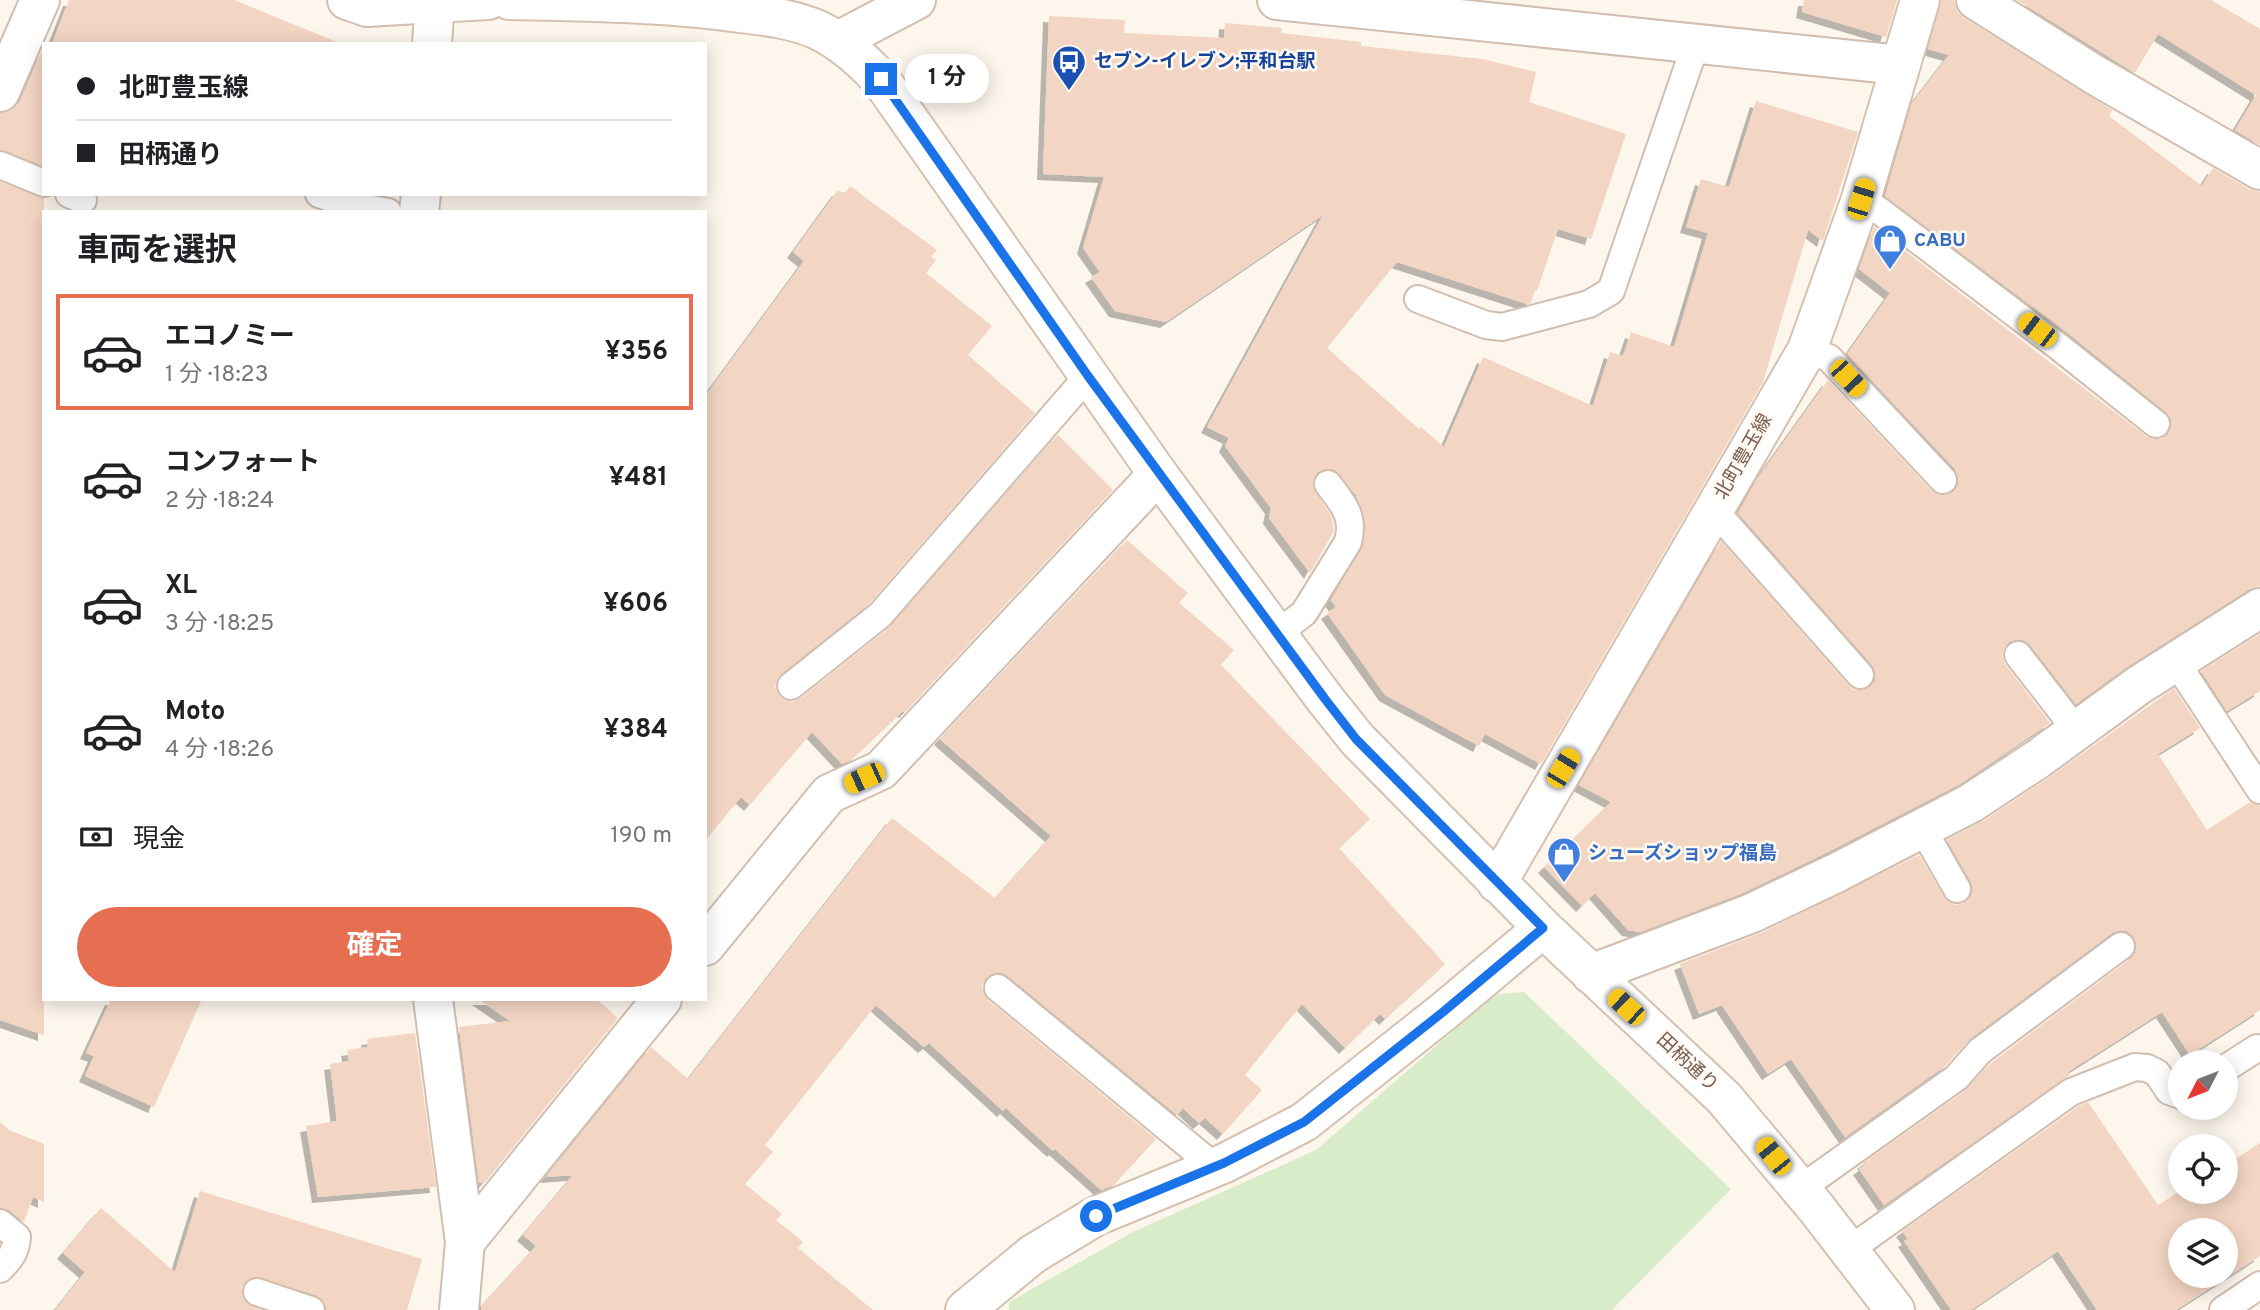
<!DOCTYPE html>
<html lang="ja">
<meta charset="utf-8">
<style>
:root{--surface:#fff;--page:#f6f6f6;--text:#202124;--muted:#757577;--line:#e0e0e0;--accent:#e76f51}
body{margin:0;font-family:Overpass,"Noto Sans JP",sans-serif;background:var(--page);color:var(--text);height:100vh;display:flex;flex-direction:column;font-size:26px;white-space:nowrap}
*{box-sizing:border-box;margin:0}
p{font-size:23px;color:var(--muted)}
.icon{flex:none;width:38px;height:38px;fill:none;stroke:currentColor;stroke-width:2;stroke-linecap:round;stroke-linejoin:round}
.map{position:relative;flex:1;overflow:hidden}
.panel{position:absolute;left:42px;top:210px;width:665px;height:791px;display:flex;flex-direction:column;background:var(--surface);border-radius:0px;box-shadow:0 4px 18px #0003}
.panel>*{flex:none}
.guide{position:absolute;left:42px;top:42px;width:665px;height:154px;border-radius:0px;box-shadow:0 4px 18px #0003;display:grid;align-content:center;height:154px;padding:0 35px;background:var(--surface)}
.needle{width:46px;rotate:228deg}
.tools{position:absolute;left:2168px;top:1050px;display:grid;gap:14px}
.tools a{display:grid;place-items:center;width:70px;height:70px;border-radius:50%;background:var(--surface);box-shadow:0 4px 18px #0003;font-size:35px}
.end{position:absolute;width:32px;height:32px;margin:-16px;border:9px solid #1a73e8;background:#fff;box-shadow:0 0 0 4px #fff}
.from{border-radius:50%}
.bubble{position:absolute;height:49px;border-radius:24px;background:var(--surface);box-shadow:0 4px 18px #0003;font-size:23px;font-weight:700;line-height:49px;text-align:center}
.car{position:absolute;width:21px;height:42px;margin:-21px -10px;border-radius:9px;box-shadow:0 0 5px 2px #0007;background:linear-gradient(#f5c518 24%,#345 0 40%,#f5c518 0 76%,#345 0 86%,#f5c518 0)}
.guide b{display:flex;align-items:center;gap:24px;height:66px;font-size:26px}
.guide b+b{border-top:2px solid var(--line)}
.guide i{width:18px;height:18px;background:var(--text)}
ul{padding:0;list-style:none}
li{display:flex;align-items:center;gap:21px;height:116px;margin:0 14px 10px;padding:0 21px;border:4px solid transparent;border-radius:0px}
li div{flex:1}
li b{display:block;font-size:26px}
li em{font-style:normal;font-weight:700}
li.on{border-color:var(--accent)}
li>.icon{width:63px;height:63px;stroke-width:1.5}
h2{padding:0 35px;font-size:32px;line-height:84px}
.pay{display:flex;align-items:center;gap:18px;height:77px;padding:0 35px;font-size:26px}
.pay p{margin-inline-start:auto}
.action{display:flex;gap:14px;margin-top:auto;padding:14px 35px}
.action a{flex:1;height:80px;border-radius:42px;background:var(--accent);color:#fff;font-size:28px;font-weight:700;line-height:80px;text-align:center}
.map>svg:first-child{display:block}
</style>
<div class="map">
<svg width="2260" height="1310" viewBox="0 0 2260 1310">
<defs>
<filter id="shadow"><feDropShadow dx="-6" dy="6" stdDeviation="0" flood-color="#0004"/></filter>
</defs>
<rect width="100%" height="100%" fill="#fdf6ec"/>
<path fill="#d8ecc9" d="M1524,992l207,197 -119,121h-603v-8l122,-69 185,-83 180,-156z"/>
<g fill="#f3d5c3" fill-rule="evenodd" filter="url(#shadow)">
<path d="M69,0h165l103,42v2h-285z"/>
<path d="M1804,0h93l-11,37 -84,-25z"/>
<path d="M1941,0h13l3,11 7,7 148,92 -3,6 93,70 11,-18 36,21 11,3v394l-12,4 -121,77 -51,37 -46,-59 -7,-5h-8l-6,2 -6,8 -1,6 3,8 45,59 -90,61 -134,69 -83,40 -103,39 -12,-2 -33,-37 -13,13 -38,-39 67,-65 -32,-17 142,-244 127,144 6,5h8l8,-3 5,-6v-8l-3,-8 -134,-152 19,-34 71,-99 104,111 7,4h8l7,-4 4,-6v-8l-3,-8 -108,-115 43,-61 -31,-24 15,-42 272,209 7,3h8l7,-5 3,-7v-8l-5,-7 -97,-78 -184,-138 27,-93 37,-48 -21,-6z"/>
<path d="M2017,0h194l49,29v116l-25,-15 21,-35 -98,-61 -23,39z"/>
<path d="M1049,16l76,4 -1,13 100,5 1,-15 57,5 -1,5 80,9v4l121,13 54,13 -7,30 97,32 -35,105 -33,-10 -21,62 -2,-1 -4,13 -4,1 -130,-42 -70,86 92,81 2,-2 23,20 39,-90 110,49 17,-54 13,4 8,-24 43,15 34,-114 -22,-6 15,-48 28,8 27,-86 102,31 -35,109 -15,-11 -45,152 -222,382 -56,-30 -6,12 -94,-51 -58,-82 9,-6 -5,-7 32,-55 2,-23 -9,-27 -21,-25 -10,-1 -7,3 -4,5 -1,10 19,30 2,14 -24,42 -41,-55 2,-10 -46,-62 4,-8 -22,-11 116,-212 -157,107 -51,-11 -24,-34 9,-5 -17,-24 21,-71 -61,-3z"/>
<path d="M41,52l3,1v113l-44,-16v-37l12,-3 8,-9z"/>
<path d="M0,182l44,16v837l-44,-15z"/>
<path d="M850,186l87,64 -6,7 5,3 -10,13 66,53 -24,29 67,58 -166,191 -88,70 -4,6 -2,8 4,8 6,4 8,2 8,-4 89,-71 168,-192 55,55 -208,222 -2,-1 -52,49 -9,4 -30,-32 -62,73 -9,-8 -36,44v-445l99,-135 -11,-9 45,-62 6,4z"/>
<path d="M1127,540l61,53 -9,10 55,47 -13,15 149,154 -31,29 106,116 -60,55 -5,-5 -35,34 -43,-44 -57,71 17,15 -39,44 -18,-16 -6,5 -16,-15 -6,7 -169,-139 -8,-4 -8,2 -7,5 -3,7 2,8 4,6 168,139 -42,46 -13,5 -46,-41 -2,2 -47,-43 -3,3 -74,-68 -5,4 -48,-42 -111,140 8,7 -28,32 37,30 -6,6 27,22 -5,6 75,62h-392v-4l55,-60 -13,-11 50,-60 -27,2 105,-130 37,32 204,-261 103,80 56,-62 -111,-97z"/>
<path d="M2260,634v57l-33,20 -26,-40z"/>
<path d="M2174,688l26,40 -42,26 49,76 43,-28 10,4v204l-70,45 -28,-43 -94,60 2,3 -186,130 -25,-36 6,-4 -2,-2 102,-72 26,-28 139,-104 5,-6 2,-8 -4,-9 -6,-5 -7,-1 -8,3 -141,105 -26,28 -100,71 -54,-78 -23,15 -46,-69 -23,9 -19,-50 81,-31 158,-78 25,42 5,5 7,3 8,-2 7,-7 2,-8 -2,-6 -24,-42 36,-19 67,-44z"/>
<path d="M111,999h91l-48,108 -69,-31 9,-20 -8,-3z"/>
<path d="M478,999h118l22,19 -133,164 -6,1 -20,-156 51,-6z"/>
<path d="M415,1033l21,154 -118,10 -12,-71 31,-5 -7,-57 19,-3 -2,-11 21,-3 -1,-8z"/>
<path d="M2088,1102l70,103 22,-14v3l4,-2h42v-27l34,-22v113l-84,54h-79l-39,-59 -87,59h-20l-47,-69 4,-2 -6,-8 177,-125zM2180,1230h46v46h-46z"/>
<path d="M0,1122l9,8 35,14v58l-11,-5 -9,25 -15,-12 -9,-2z"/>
<path d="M200,1191l222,68 -15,51h-81l-3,-10 -7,-5 -61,-18 -9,4 -4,7v6l4,9 15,7h-206l30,-38 -22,-19 38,-45 74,64z"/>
</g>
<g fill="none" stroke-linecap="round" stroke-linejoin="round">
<g stroke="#d1beb0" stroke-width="30">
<g id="lane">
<path d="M0,165l44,18"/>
<path d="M69,194l14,6"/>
<path d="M319,194l31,11 38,7"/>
<path d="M1861,199l20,13 178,135 97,77"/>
<path d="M1418,299l68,26 16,2 87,-23 22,-13 85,-248"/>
<path d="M1807,350l22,8 114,122"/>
<path d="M1712,513l11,7 137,155"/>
<path d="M1277,634l27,-21 44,-71c7,-26 -5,-38 -20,-58"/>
<path d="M2018,655l58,75"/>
<path d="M2176,662l84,128"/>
<path d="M791,686l89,-71 208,-239"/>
<path d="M1922,828l35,61"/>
<path d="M998,988l217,179"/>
<path d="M2226,1068l31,-20"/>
<path d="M1800,1189l156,-111 24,-27 141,-105"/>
<path d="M0,1223l17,14c-1,15 -7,22 -17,32"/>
<path d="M1849,1250l222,-158 64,-25 12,1 10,5 12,18 11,4"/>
<path d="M257,1292l54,18"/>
<path d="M2223,1310l37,-25"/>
</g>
</g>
<g stroke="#d1beb0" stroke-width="42">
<g id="street">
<path d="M347,0l20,7 68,-4"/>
<path d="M1277,0l623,65"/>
<path d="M1976,0l119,75 165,95"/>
<path d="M838,41l78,-41"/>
<path d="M0,92l40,-92"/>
<path d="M705,946l124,-152 52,-24 277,-296"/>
<path d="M1591,974l161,-61 84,-40 135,-70 67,-44 101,-74 121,-77"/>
<path d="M433,999l32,243 -6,68"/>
<path d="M465,1242l197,-243"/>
</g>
</g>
<g stroke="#d6c0b0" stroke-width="42">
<g id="secondary">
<path d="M509,0c77,2 155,2 231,13 27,3 53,6 78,17 25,12 44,29 63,50l277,394 167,225 32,40 186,189 181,170 93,111 78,101"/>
<path d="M435,3l53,-3"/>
<path d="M432,44l3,-44"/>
<path d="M419,212l2,-18"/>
<path d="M1497,883l310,-533 54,-151 59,-199"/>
<path d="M965,1310l68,-56 63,-38 129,-53 79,-41 139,-110 100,-84"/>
</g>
</g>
<use href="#lane" stroke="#fff" stroke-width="26"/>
<use href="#street" stroke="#fff" stroke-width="38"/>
<use href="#secondary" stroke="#fff" stroke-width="38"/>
</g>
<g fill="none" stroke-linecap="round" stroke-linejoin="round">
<path stroke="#1a73e8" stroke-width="9" d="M881,79l207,297 237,323 31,40 187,189 -100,84 -139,110 -80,41 -128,53"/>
</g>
<defs>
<g id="bus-pin" transform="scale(1.75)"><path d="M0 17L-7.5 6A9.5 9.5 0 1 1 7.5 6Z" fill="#1a4fb4" stroke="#fffaf3"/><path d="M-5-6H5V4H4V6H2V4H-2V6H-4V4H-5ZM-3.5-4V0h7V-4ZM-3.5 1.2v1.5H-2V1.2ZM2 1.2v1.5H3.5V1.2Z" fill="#fff"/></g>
<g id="shop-pin" transform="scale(1.75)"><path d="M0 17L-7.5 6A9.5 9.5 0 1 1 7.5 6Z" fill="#3f7fe0" stroke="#fffaf3"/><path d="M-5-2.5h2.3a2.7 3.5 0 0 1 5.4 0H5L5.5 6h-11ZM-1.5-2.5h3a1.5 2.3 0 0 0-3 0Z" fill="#fff"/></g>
</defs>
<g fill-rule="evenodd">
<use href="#bus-pin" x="1069" y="62"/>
<use href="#shop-pin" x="1890" y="241"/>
<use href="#shop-pin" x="1564" y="854"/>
</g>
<g text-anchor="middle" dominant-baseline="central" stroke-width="5" stroke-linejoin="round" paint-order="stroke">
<g font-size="19" font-weight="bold" fill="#164399" stroke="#fffaf3" text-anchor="start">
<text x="1094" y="62">セブン-イレブン;平和台駅</text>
</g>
<g font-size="19" font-weight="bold" fill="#366cbe" stroke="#fffaf3" text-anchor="start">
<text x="1914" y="241">CABU</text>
<text x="1588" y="854">シューズショップ福島</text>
</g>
<g font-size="19" fill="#7a5c4d" stroke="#fffaf3">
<text transform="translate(1744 457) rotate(-60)">北町豊玉線</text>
<text transform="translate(1687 1063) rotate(43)">田柄通り</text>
</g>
</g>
</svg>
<div class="tools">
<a><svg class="needle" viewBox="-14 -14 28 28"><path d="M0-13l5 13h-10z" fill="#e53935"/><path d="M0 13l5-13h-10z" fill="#757577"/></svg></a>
<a><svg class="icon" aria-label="locate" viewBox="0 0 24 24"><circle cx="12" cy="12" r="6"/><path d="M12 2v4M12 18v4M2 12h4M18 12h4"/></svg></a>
<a><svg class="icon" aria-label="layers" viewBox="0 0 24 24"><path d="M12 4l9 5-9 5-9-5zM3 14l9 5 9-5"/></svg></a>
</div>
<i class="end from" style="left:1096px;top:1216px"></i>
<i class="end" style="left:881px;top:79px"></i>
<div class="bubble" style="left:905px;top:54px;width:84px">1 分</div>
<i class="car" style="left:1861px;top:199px;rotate:17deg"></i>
<i class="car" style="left:2037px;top:330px;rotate:307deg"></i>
<i class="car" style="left:1848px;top:378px;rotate:137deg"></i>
<i class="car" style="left:1563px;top:768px;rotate:31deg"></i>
<i class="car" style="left:864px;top:778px;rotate:246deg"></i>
<i class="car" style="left:1626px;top:1007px;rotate:313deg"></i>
<i class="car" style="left:1773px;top:1156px;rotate:321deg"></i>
<div class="guide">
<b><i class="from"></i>北町豊玉線</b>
<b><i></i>田柄通り</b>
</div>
<section class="panel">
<h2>車両を選択</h2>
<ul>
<li class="on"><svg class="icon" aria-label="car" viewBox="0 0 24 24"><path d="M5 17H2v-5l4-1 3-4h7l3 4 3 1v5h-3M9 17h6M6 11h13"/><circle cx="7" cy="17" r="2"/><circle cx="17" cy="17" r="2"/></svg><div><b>エコノミー</b><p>1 分 · 18:23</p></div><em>¥356</em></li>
<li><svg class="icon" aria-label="car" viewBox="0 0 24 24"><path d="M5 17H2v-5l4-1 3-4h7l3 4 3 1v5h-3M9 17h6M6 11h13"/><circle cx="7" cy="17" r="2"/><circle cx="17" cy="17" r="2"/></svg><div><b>コンフォート</b><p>2 分 · 18:24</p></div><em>¥481</em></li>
<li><svg class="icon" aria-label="car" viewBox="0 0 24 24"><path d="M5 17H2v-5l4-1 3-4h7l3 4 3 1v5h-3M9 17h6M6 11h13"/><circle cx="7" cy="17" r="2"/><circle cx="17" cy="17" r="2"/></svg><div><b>XL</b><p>3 分 · 18:25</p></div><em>¥606</em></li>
<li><svg class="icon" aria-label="car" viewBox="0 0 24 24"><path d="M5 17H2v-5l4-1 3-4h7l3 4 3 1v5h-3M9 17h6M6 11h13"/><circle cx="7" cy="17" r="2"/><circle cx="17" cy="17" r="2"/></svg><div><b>Moto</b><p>4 分 · 18:26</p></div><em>¥384</em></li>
</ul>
<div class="pay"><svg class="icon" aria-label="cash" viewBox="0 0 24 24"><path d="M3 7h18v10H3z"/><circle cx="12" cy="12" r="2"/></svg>現金<p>190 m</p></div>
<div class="action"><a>確定</a></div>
</section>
</div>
